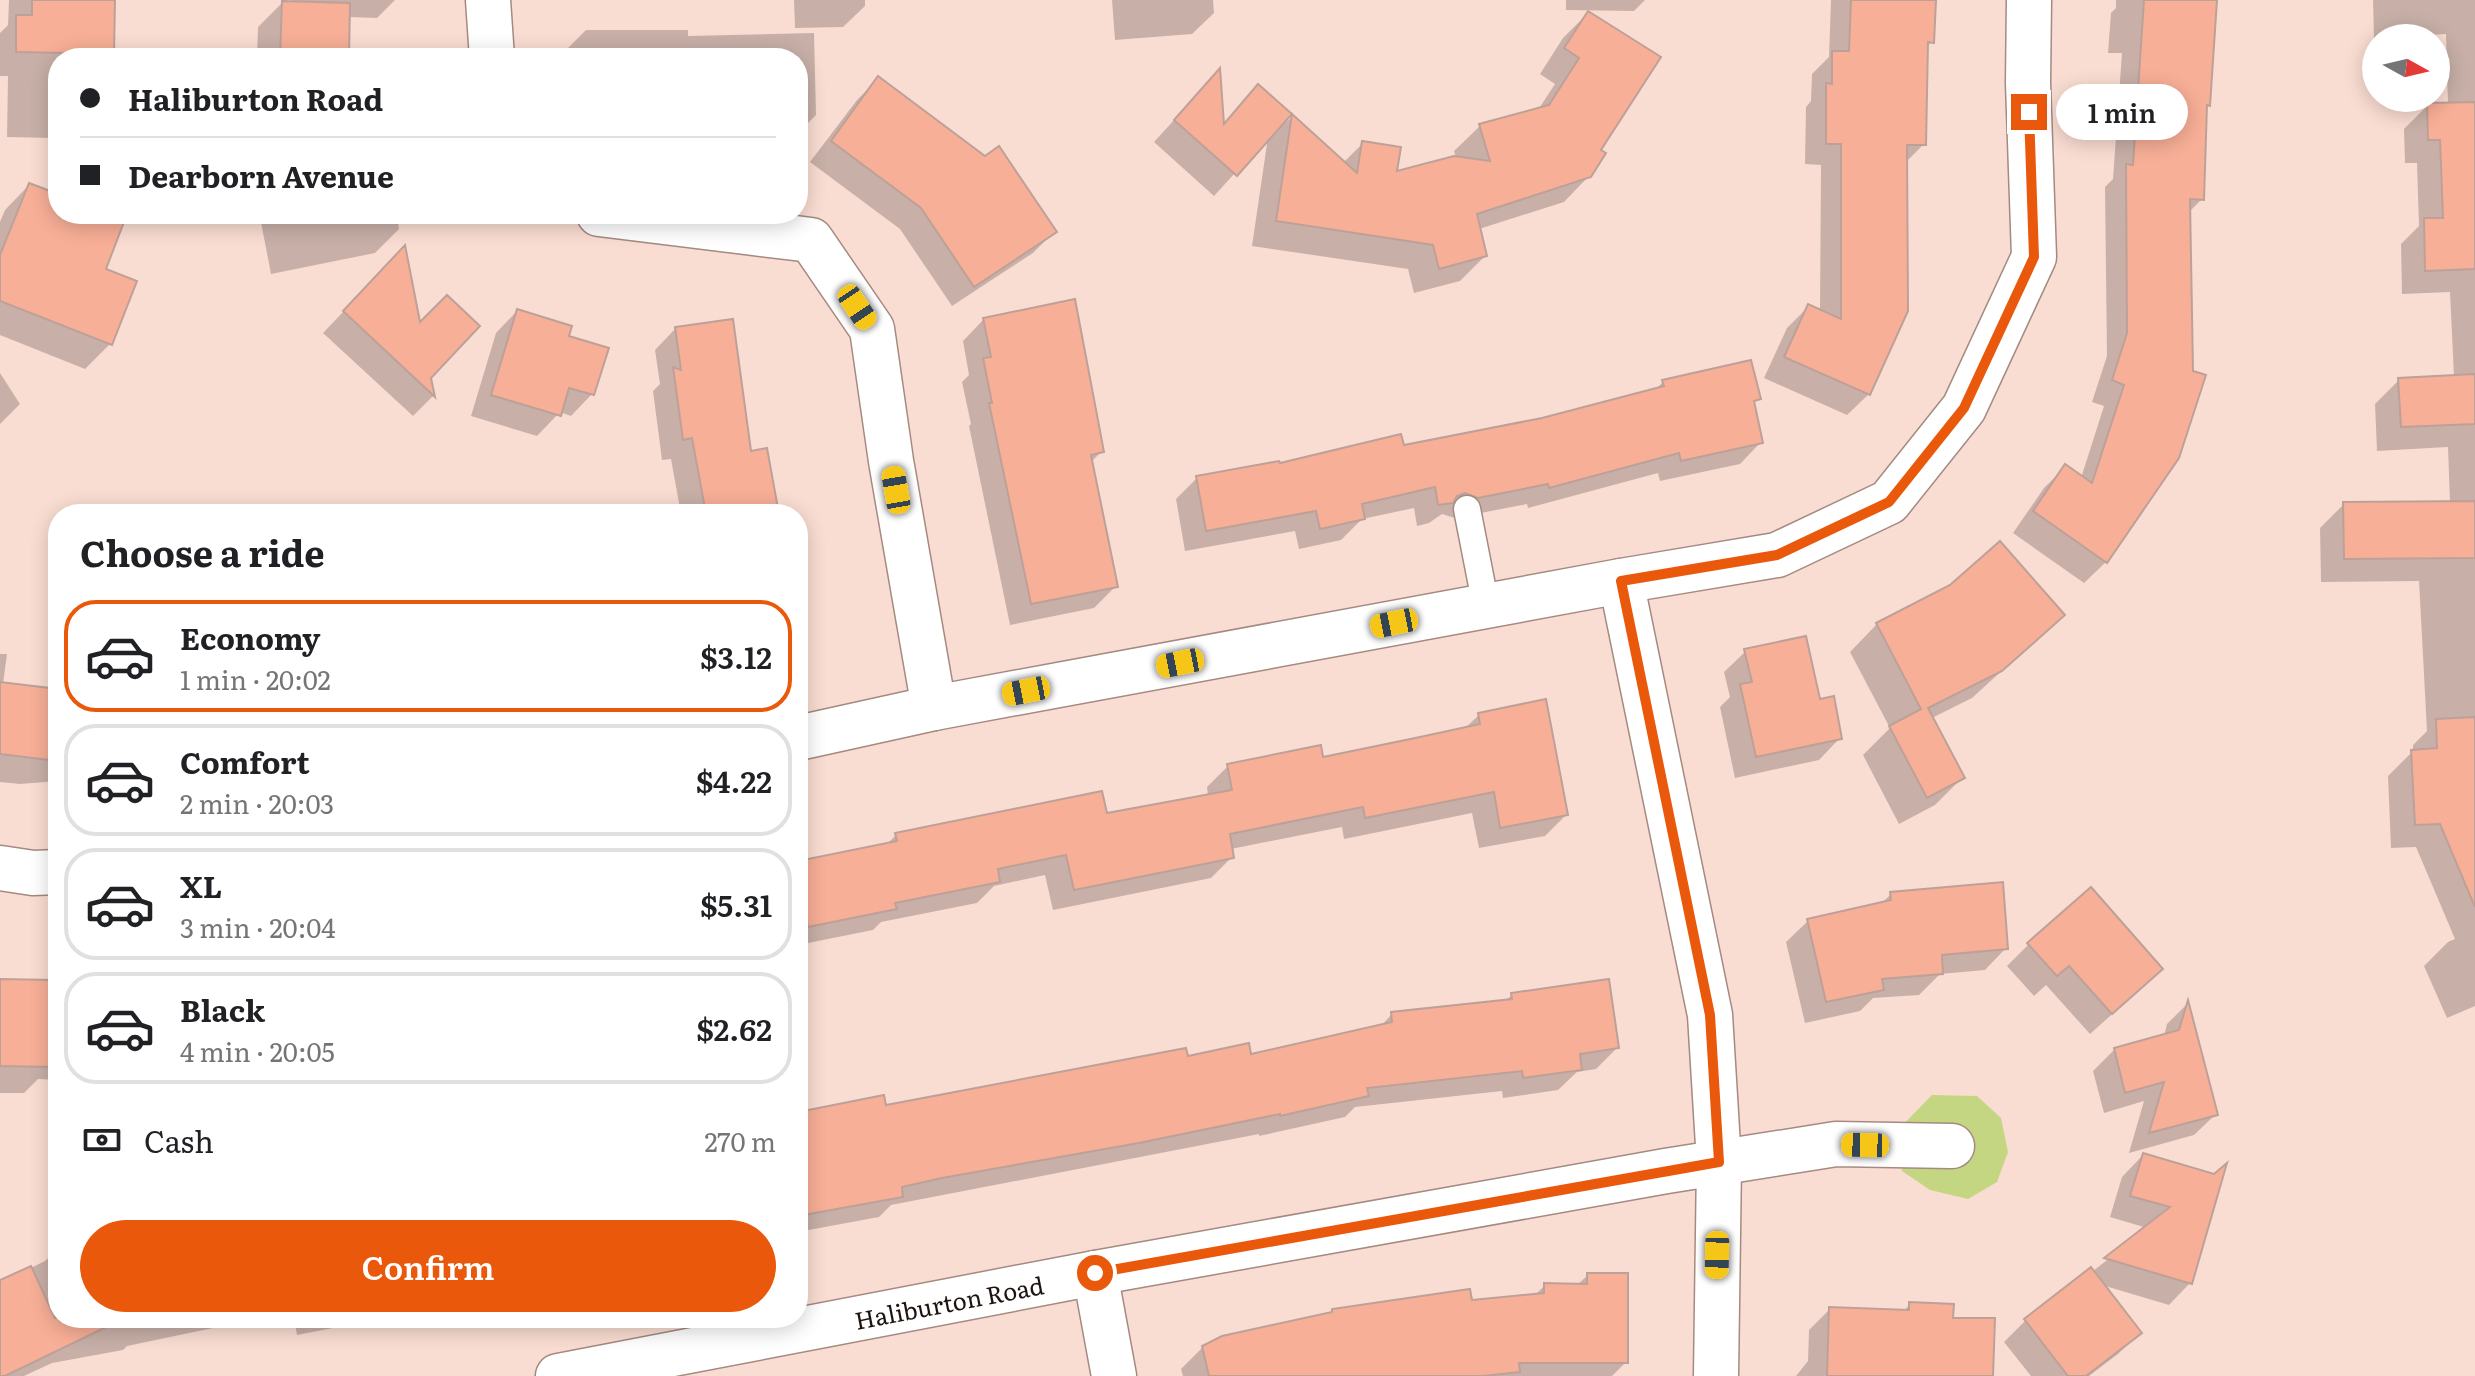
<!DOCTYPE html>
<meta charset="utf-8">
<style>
:root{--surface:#fff;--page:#f2f2f2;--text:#202124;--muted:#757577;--line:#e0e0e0;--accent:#ea580c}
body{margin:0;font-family:Literata,serif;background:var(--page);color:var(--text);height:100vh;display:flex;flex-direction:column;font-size:30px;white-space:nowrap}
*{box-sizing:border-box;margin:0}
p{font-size:26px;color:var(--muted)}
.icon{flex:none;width:44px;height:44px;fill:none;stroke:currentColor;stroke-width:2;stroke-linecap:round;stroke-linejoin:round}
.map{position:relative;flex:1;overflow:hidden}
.sheet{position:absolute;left:48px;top:504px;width:760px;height:824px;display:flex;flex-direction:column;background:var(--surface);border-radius:32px;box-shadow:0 4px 20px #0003}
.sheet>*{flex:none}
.banner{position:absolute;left:48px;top:48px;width:760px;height:176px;border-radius:32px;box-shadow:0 4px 20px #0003;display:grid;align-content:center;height:176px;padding:0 32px;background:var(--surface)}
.needle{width:52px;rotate:98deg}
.tools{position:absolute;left:2362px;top:24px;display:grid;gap:16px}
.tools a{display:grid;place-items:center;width:88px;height:88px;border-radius:50%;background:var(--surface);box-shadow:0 4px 20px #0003;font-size:40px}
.end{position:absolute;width:36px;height:36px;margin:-18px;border:10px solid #ea580c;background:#fff;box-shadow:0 0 0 4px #fff}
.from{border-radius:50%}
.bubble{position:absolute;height:56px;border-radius:28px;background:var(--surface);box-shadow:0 4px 20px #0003;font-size:26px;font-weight:600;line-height:56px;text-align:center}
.car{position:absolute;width:24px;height:48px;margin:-24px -12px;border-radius:10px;box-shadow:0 0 6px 2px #0007;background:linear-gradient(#f5c518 24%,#345 0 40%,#f5c518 0 76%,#345 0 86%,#f5c518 0)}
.banner b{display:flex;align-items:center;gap:28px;height:76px;font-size:30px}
.banner b+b{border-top:2px solid var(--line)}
.banner i{width:20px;height:20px;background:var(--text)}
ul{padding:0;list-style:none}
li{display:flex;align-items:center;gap:24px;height:112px;margin:0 16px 12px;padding:0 16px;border:4px solid var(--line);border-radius:32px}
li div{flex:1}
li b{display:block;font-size:30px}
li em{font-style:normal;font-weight:600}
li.on{border-color:var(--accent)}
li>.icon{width:72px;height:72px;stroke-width:1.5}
h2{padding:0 32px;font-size:36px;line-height:96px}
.pay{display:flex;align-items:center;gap:20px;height:88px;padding:0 32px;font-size:30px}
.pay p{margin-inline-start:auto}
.primary-button{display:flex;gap:16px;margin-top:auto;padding:16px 32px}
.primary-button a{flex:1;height:92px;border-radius:48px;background:var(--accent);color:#fff;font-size:32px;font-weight:600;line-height:92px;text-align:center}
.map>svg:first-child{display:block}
</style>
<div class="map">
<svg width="2475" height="1376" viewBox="0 0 2475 1376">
<rect width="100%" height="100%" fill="#faddd2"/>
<path fill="#c5d682" d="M1932,1095l45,1 24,22 7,34 -11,30 -29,17 -38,-9 -28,-19 -5,-40z"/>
<g fill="#0003">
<path d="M9,0h104l-1,58h-54v156h67l-22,56 32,12 -25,62 -25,25 -85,-34v-113l5,-12 24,-25 21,8 1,-55 -44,-1 1,-61h-8v-43l8,-8z"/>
<path d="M292,0h103l-18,18 -29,-1 -1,41h-90l1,-31 24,-24h10z"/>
<path d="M794,0h71v6l-22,21 -48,1z"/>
<path d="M1112,0h101l1,13 -22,21 -77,6z"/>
<path d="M1566,0h79l-11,11 -68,-1z"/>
<path d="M1831,0h103l-2,42 -7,6 -1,96 -19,19 -36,231 -22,21 -83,-37 23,-50 21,-21 12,5 1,-147 -16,-1 1,-57 5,-6 1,-27 17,-17z"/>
<path d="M2116,0h99l-7,105 -3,3 -3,91 -13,13 -83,350 -22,21 -71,-50 31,-45 21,-21 16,11 23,-72 -12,-4 15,-46 -2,-169 8,-8 9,-126h-14l3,-40 5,-5z"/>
<path d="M2373,0h102v1006l-28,12 -23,-52 24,-24 7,-3 -39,-92 -25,1 -3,-72 25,-25v-6l14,-14 -8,-150 -98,1 -1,-54 24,-24 106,-1 -2,-56 -71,4 -2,-47 24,-24 55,-3 -4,-85 -48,2 -1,-50 18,-18 -2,-63h-12l-1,-34 24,-24h20l-2,-71 -72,4z"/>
<path d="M1588,13l10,138 -9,25 -25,26 -85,27 6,27 -25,25 -46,12 -6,-24 -156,-23 16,-109 -54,59 -60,-54 64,-70 4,53 36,-39 24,40 10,-9 51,46 19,-19 33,30 61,-17 -2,-6 26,-25 58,-16 17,-26 -15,-10 23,-36z"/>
<path d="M586,30h102v6l126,-3 2,82 -18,18v-75h-233v-7z"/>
<path d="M878,79l107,79 70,73 -22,22 -81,53 -52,-77 -90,-67 47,-62z"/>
<path d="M239,214h158l2,15 -24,24 -104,21 -11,-57 -20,4z"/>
<path d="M384,269l45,108 4,19 -20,20 -90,-83z"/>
<path d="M517,311l50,26 25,57 -21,22 -11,-4 -23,24 -66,-20 25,-83z"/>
<path d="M984,319l118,132 -11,11 25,124 -22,22 -84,17 -41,-199 2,-2 -9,-42 7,-7 -6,-34z"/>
<path d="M676,328l102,186h-97l-10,-55 -9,1 -9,-69 7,-7 -5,-34z"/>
<path d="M0,373l20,31 -20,20z"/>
<path d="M1663,382l95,16 -5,6 8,38 -21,22 -80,17 -2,-8 -130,35 -1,-4 -72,14 -13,-4 -13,9 -12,3 -3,-18 -52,11 -21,21 -42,9 -4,-18 -110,20 -9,-52 21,-21 205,-30 140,-28 113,-30z"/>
<path d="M2063,615l-91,83 -40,20 30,60 -27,27 -36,19 -36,-69 27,-27 -40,-76 27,-28z"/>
<path d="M798,621l5,25 -5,5z"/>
<path d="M1746,651l94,87 -21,22 -84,18 -15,-71 10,-10 -6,-25z"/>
<path d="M0,654h7l-4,30 55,7v90l-38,3 -20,-2z"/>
<path d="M1479,715l87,100 -21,21 -66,12 -7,-35 -128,26 -2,-12 -111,22 1,8 -21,21 -158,32 -8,-35 -51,11 -17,17 -96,19 -8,8 -75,15v-82l87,-17 11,-11 210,-20 102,-19 -1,-9 21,-21 93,-7 143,-30z"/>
<path d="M1891,894l115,54 -21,22 -45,4 -21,21 -46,3 -13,13 -55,12 -19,-81 22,-21 72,-16z"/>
<path d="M2028,945l111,45 -49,44 -44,-49 -12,11 -27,-30z"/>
<path d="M0,981l58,15v84l-20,-1 -14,14h-24z"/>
<path d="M1512,995l105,53 -21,21 -19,3 -19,18 -55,8 -1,-7 -147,16 -10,10 -86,19v-2l-368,71 -12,12 -81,15v-107l86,-17 302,-50 64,-2 130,-29 12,-13 113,-13z"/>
<path d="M2187,1004l29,110 -22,21 -65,18 15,-52 -40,12 -11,-42 22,-22 49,-13 3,-12z"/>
<path d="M2143,1155l71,21 -24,107 -21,22 -67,-20 37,48 -21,21 -29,22h-58l-27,-34 22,-22 66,-48 55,-44 -37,-11 12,-40z"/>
<path d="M58,1249v69h203l-134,28 -4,4 -71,13 -28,13h-24v-93l45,-22z"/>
<path d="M1588,1275l38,87 -14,14h-429l-2,-7 22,-22 126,-33 4,-3 201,-15 11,-11h32z"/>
<path d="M1910,1304l41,15 40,57h-195l12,-15 1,-31 21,-21 73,3z"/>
<path d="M294,1318h53l-9,9 -41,8z"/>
</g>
<g fill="#f8af97" stroke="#bda198" stroke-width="2">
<path d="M32,0h83l-1,54 -98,-2v-37h16z"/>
<path d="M1851,0h85l-2,43 -6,-1 -2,103h-19l1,166 -38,84 -86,-38 24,-53 33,15v-175h-15v-61l6,1v-33h17z"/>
<path d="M2144,0h73l-7,106 -3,-1 -3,95 -14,-1 3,172 13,4 -27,83 -72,105 -74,-52 32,-47 27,19 32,-98 -12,-5 15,-47 -1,-169 7,1z"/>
<path d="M282,1l68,2 -1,55h-69z"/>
<path d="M1588,11l73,46 -60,93 5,3 -15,24 -114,37 10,42 -48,13 -6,-24 -157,-24 16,-107 65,59 5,-32 39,6 -4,24 57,-15 36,5 -11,-37 70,-19 30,-47 -15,-10z"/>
<path d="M1220,68l4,56 34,-40 34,30 -55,62 -63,-56z"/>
<path d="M878,76l107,80 14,-10 58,86 -83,55 -53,-79 -90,-67z"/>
<path d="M2475,102v167l-50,2 -1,-53h19l-3,-78h-12l-1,-37z"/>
<path d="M29,183l29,11v20h69l-21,55 31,12 -25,64 -112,-44v-46z"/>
<path d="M405,245l15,77 27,-27 33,31 -49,52 4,19 -92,-86z"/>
<path d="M1075,299l29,153 -13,3 27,132 -87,17 -42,-201h3l-9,-45 8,-1 -8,-39z"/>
<path d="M517,309l55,17 -3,10 40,12 -15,47 -25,-7 -8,28 -70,-21z"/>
<path d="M733,319l18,132 16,-3 12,66h-73l-14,-76 -9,2 -10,-73 8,3 -6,-43z"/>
<path d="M1751,360l10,39 -7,2 9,42 -82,18 -2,-8 -130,35 -1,-4 -70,14 -13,-5 -8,3 -4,7 -15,2 -3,-18 -73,17 3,15 -45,10 -4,-18 -110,20 -10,-55 83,-15 1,2 121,-29 3,11 138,-27 122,-32 -2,-6z"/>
<path d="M2475,374v50l-74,3 -3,-49z"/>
<path d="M2475,501v57l-131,1 -1,-57z"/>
<path d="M2000,541l65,74 -63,56 -74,37 37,70 -38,20 -38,-72 32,-17 -45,-86 74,-38z"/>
<path d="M1806,636l14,63 14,-3 8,43 -86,18 -16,-73 12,-2 -8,-33z"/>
<path d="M0,682l58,7v72l-58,-7z"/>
<path d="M1546,699l22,116 -68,13 -6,-36 -129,26 -2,-11 -133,27 4,24 -160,32 -8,-35 -68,14 2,13 -105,21 2,6 -89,18 -10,-51v-15l99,-20 -2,-8 207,-42 5,22 125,-23 -5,-26 94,-19 2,12 97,-20 60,-13 -2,-11z"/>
<path d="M2475,717v190l-35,-83 -25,1 -4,-75 26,-2 -1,-29z"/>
<path d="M2003,882l5,67 -66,6 1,19 -61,5 2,11 -58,12 -19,-83 84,-19 -1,-8z"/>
<path d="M2091,887l72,82 -51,45 -43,-48 -12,10 -30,-33z"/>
<path d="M0,979l54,1 -1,87 -53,-1z"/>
<path d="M1609,979l10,69 -39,6 2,16 -59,8 -1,-7 -155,17 2,8 -89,20v-2l-141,29 -197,35 -40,9 1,10 -105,19v-104l86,-17 2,10 300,-57 2,8 61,-13 2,11 141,-32 -1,-10 121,-13 -1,-6z"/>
<path d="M2188,1000l30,115 -69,18 15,-51 -39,11 -11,-45 65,-18z"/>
<path d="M2143,1153l71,21 13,-11 -35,121 -88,-26 66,-51 -40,-11z"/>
<path d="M31,1266l24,52h70l-120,58h-5v-96z"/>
<path d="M2091,1267l51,66 -56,43h-18l-44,-57z"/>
<path d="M1587,1273h41v90h-109l1,9 -37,4h-274l-7,-30 20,-10 110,-24v-3l138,-20 2,11 72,-7v-10l43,1z"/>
<path d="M1909,1302l45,2 -1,14h42l-2,58h-166l2,-69 80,3z"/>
</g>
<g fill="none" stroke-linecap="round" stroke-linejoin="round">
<g stroke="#a48a80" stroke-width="29">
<path id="service" d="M1467,509l19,97"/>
</g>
<g stroke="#a48a80" stroke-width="47">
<g id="minor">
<path d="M488,0l4,58"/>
<path d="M599,214l212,26 61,89 19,132 43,247"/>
<path d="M1621,581l89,434 9,147 -3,214"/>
<path d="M798,738l136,-30 687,-127 156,-26 112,-53 75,-94 70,-151 -6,-174 1,-83"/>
<path d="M0,868l33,5 25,-1"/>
<path d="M1095,1273l19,103"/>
<path id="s1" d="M558,1376l537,-103 571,-102 170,-27 116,2"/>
</g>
</g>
<use href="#service" stroke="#fff" stroke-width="26"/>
<use href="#minor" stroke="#fff" stroke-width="44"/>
</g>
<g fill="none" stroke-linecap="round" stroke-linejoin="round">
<path stroke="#ea580c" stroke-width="10" d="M1095,1273l624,-111 -9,-147 -89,-434 156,-26 112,-53 75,-94 70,-151 -5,-145"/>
</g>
<g text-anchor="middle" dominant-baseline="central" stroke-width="7" stroke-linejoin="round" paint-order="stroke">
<g font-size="24" fill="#1d1310" stroke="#ffede6">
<text stroke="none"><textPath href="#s1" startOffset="398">Haliburton Road</textPath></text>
</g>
</g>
</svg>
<div class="tools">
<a><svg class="needle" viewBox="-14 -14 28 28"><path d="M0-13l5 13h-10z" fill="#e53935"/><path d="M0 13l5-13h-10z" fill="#757577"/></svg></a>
</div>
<i class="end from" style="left:1095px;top:1273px"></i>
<i class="end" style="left:2029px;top:112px"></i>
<div class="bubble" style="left:2056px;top:84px;width:132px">1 min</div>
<i class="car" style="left:857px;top:307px;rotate:146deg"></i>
<i class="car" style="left:896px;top:490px;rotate:350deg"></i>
<i class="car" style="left:1394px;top:623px;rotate:259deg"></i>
<i class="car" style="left:1180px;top:663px;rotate:259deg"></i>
<i class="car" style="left:1026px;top:691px;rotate:259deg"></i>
<i class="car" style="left:1865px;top:1145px;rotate:271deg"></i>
<i class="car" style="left:1717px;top:1255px;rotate:181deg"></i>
<div class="banner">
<b><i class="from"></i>Haliburton Road</b>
<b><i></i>Dearborn Avenue</b>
</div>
<section class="sheet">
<h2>Choose a ride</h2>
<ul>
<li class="on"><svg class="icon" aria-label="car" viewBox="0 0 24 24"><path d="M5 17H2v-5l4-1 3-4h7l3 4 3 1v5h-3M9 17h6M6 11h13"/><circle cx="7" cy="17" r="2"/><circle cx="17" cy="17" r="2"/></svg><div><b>Economy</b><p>1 min · 20:02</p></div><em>$3.12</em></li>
<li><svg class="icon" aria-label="car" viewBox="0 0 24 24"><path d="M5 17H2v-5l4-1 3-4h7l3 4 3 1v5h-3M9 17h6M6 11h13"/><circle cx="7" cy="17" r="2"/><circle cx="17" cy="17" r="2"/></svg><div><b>Comfort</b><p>2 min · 20:03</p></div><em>$4.22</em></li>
<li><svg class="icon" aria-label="car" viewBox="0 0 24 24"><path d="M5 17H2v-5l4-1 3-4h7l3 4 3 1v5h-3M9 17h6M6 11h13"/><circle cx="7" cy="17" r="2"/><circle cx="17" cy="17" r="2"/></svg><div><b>XL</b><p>3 min · 20:04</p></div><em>$5.31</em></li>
<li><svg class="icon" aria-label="car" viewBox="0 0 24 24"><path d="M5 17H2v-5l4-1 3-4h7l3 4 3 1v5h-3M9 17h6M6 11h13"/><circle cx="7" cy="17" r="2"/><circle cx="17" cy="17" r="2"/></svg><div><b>Black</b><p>4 min · 20:05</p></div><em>$2.62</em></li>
</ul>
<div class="pay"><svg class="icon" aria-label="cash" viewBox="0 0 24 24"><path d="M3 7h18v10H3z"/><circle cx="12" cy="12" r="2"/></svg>Cash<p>270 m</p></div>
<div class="primary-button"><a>Confirm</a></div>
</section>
</div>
